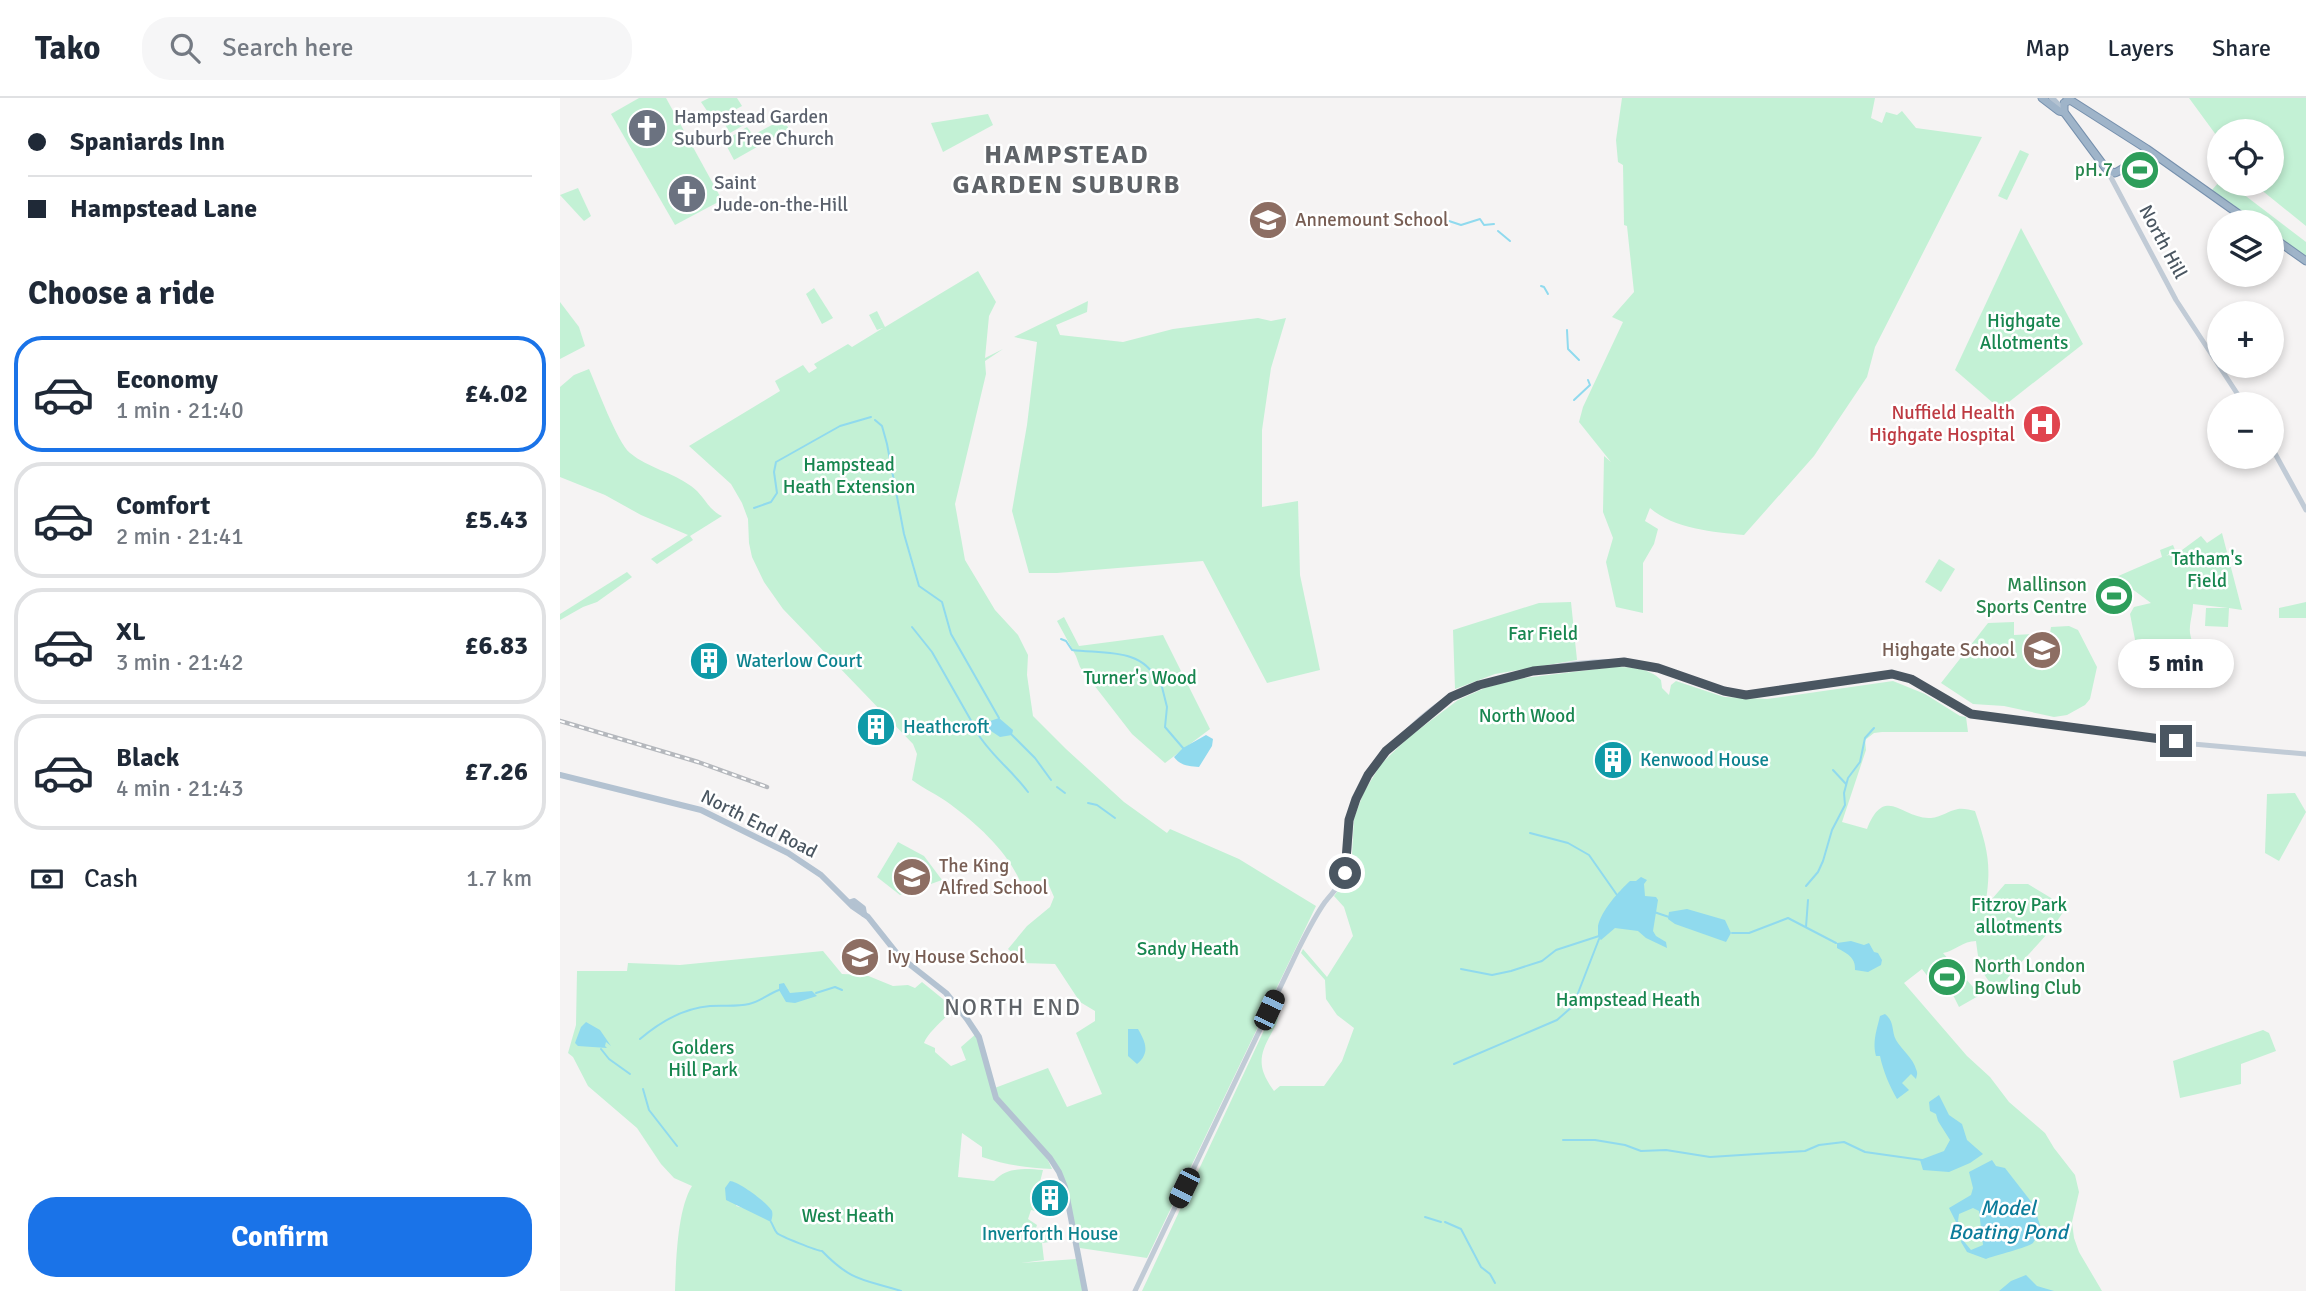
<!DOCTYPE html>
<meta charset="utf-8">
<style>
:root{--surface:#fff;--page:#f6f6f7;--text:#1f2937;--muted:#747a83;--line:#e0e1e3;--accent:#1a73e8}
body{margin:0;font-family:Signika,sans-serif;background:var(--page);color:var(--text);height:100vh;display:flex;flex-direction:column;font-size:26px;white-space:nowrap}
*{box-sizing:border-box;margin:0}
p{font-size:23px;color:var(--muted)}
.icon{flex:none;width:38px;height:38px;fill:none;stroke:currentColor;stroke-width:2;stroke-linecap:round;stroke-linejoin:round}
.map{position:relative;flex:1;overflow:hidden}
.panel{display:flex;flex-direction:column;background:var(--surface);width:560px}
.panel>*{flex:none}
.top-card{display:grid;align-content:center;height:154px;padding:0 28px;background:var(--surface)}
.fabs{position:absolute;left:1647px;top:21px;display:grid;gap:14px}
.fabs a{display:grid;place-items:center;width:77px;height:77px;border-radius:50%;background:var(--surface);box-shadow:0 4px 10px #0003;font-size:35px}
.end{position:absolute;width:32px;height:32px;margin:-16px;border:9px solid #4a5661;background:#fff;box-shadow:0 0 0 4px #fff}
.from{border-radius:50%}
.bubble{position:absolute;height:49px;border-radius:24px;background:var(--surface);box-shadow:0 4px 10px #0003;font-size:23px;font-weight:700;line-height:49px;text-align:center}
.car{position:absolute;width:21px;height:42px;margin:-21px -10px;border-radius:9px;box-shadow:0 0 5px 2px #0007;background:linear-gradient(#222 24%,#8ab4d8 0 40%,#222 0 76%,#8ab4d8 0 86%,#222 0)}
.top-card b{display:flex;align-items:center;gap:24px;height:66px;font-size:26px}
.top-card b+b{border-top:2px solid var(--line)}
.top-card i{width:18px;height:18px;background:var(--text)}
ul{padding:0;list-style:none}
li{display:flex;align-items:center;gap:21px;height:116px;margin:0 14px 10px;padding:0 14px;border:4px solid var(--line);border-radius:28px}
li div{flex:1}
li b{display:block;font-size:26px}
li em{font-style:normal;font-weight:700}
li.active{border-color:var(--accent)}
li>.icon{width:63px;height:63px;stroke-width:1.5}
h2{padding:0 28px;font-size:32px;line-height:84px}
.pay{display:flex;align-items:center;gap:18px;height:77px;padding:0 28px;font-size:26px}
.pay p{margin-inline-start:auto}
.button{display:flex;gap:14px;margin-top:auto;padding:14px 28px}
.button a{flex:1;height:80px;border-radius:28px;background:var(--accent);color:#fff;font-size:28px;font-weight:700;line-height:80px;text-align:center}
header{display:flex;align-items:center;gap:42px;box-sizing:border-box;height:98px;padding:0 35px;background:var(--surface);border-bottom:2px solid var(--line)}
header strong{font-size:33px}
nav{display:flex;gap:38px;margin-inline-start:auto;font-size:24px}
.search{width:490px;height:63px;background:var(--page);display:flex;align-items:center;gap:18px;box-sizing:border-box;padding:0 24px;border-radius:28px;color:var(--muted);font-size:26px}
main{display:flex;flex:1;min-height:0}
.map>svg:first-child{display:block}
</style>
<header>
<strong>Tako</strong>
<div class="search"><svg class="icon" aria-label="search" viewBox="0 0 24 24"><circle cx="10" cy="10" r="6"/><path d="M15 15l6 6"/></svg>Search here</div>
<nav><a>Map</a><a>Layers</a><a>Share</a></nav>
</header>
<main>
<section class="panel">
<div class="top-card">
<b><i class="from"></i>Spaniards Inn</b>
<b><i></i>Hampstead Lane</b>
</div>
<h2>Choose a ride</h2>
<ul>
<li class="active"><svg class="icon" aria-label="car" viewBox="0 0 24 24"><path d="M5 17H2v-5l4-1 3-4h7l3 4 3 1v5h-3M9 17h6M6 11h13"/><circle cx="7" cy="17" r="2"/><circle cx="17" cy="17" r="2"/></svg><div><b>Economy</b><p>1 min · 21:40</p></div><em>£4.02</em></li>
<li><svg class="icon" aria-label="car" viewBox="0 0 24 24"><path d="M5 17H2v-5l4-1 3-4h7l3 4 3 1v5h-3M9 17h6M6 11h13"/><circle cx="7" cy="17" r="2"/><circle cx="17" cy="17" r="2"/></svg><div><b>Comfort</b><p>2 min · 21:41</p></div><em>£5.43</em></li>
<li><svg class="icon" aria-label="car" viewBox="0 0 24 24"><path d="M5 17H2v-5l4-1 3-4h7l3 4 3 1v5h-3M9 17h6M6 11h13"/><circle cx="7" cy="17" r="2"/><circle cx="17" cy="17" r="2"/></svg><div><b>XL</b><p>3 min · 21:42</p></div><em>£6.83</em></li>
<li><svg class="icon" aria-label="car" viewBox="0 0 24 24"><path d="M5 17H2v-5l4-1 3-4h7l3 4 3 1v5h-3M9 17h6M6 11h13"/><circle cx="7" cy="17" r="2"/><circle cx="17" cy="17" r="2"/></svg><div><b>Black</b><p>4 min · 21:43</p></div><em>£7.26</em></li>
</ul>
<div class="pay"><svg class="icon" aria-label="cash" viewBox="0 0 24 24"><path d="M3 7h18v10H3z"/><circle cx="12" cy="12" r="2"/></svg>Cash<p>1.7 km</p></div>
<div class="button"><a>Confirm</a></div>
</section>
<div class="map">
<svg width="1746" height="1193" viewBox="0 0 1746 1193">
<rect width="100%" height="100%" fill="#f5f3f3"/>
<g fill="#c3f1d5" fill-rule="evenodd">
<path d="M79,0h27l56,102 -47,25 -64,-111z"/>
<path d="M149,0h28l5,8 -28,15 -13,-19z"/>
<path d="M1062,0h253l-4,20 11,5 4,-11 11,3 5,-4 14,17 66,9 -107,210 -8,30 -53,79 -70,79c-30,-3 -70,-6 -94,-27l-5,13 13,8 -4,15 -11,19v50l-27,-6 -10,-45 7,-24 -10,-26 1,-56 7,6 -32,-40 4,-15 40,-85 -11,-5 22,-25 -7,-66 -3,-1 -1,-60 -5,-3 -2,-22z"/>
<path d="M1629,0h117v128l-52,-42h18v-53h-53v8z"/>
<path d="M182,12l7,12 -19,11 -7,-12z"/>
<path d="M428,16l5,11 -50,27 -12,-29z"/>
<path d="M223,21l6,10 -7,5 -4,-6 2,6 -6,4 -2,-4 1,4 -39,22 -10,-19 23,-14 6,8z"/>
<path d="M1460,52l9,4 -22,46 -9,-4z"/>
<path d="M1659,84v2h11l76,58v14l-34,-24v-10h-14l-46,-32z"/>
<path d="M18,90l13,28 -7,5 -24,-26z"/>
<path d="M1461,130l62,116 -83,65 -45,-39z"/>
<path d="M418,173l18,31 -7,14 -4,42 18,-9 -18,12 1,13 -31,130 10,56 30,50 23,25 10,20 -1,20 6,41 33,33 58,53 43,31 3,-4 69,30 77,47 -169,352 -67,-10 -18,-70 -16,-22 6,13c-24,-1 -47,-4 -70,-12v-10l-20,-14 -4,44 36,4c13,-15 32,-12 49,-11l-3,12 7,3 -8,27 -8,-2 -3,9 9,6 -1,3 6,2 1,-3 6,6 1,9 -8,1 2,17 -23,3 55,-4 7,32h-408c1,-28 2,-81 17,-105l-18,-8 -13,-14 -24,-36 -49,-42 -15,-29 -5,-4 8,-28 1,-54h50l1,-8 52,2 143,-14 19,23 24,1 27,11 15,-1 7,3 7,-6 32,26c-9,11 -26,24 -30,35l11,5v4l16,14 15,-6 -5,-13 16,-14 15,56 56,-21 19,39 35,-13 -26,-61 19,-12v-10l-15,-9 -25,-38 -32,-1 -15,-14 19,-23 23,-19 4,-10 -7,-16h-27c-14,-31 -43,-57 -70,-77 -12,-9 -26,-15 -38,-24l5,-26 -4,-10 -130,-135 -19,-27 -12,-25 -3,-14 -1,-24 -6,-16 -11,-19 -42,-38 91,-55 -5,-10 28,-16 6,8 8,-5 -3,-4 34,-20 4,3 31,-19 -6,2 -8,-15 8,-4 8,16zM187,1092c10,7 27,17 24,31l-22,-12 -13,-3z"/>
<path d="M254,190l19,30 -11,6 -16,-30z"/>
<path d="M528,203l-1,11 -31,13 4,10 63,7 50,-13 85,-11 13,3 15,-3 -15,50 -9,62v77l36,-6 2,74 20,95 -53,13 -64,-122 -146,12h-28l-17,-62 15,-86 10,-83 -23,-5z"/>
<path d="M0,204l19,25 6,19 -25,13z"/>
<path d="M29,271c8,18 28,73 41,84 18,15 42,19 61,33 13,9 17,24 31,30l-32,20 3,4 -36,24 -6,-5 37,-24 -47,-20 -36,-20 -45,-18v-90l14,-12z"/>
<path d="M1662,435l20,77 -13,-2 -1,19 -23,-1 1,-18h22l-35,-4c0,9 -4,20 -3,29 2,14 9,19 8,34 -20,2 -35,11 -56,8l-12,-61 4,-7 17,-4 -35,-26 46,-20 -2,-7 13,-5 2,5 -9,6 16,-6 19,-14 6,7z"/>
<path d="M1379,461l16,10 -14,23 -16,-10z"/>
<path d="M67,474l5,5 -35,25 -14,5 -23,13v-6z"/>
<path d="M1011,504l6,58 -82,14 -40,15 -2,-59 86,-27z"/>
<path d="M1746,504v16h-27v-10z"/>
<path d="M504,519l15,29 84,-11 47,94 -45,34 -33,-29 -52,-67 -4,-11 -19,-35z"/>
<path d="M1454,524v13l36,-2 1,-6 18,-1 9,4 19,37 -7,32 -5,6 -18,10 -13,2 -50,-11 -31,-2 -32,-21 47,-60z"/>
<path d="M1054,569c15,0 36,1 47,13l1,8 7,7 2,-10 5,-4 48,16 43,2 126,-18 32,13 35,22 6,1 2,15h-86l-8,1 -9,7 1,10 -24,72 25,7c18,-46 36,-9 64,-11 10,-1 17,-7 27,-9 5,-1 12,1 17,2 13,39 17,54 10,96l20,-23h23l38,23c-17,31 -48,54 -68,84 -18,-18 -19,-26 -22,-50 -13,0 -21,10 -33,12l37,42 -21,12 -10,-20 -10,4 -17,-22 -18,14 63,73 23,21 19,25 36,31 9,15 21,27 4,17 -7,30 2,16 5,14 23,39h-960l132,-282 4,4c1,8 -3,13 -7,21 -13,23 -13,35 3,57l6,-5h44l18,-25 12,-33 -17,-13 -11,-16 -1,-19 -24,-27 2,-4 24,28 26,-41 -9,-29 -10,-11 17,-23 3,-55 10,-26 17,-28 28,-27 49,-37 27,-12 31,-9z"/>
<path d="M1735,695l11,19 -27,49 -14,-8 2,-59z"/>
<path d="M338,744l26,14 18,24 -42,15 -23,-18z"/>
<path d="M1703,932l6,3 7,18 -35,13v20l-61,14 -7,-37z"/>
</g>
<g fill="#90daee">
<path d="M439,620l14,12 -1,5 -12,2 -15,-10 2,-5z"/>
<path d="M646,637l7,4 -1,7 -13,21c-9,-1 -19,-1 -25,-10l9,-9z"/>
<path d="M1081,779l6,3 -3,4 1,12 11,1 2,3 -5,31 3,5 10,6 1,6 -21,-10 -8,-7 -23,-3 -14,12 -3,-3c0,-3 0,-7 0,-11 3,-15 21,-35 32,-45h6z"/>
<path d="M1127,811l38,11 6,13 -5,9 -51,-18 -7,-5 1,-7z"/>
<path d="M1291,843l13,4 5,-2 5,9 4,1 4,7 -1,5 -13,7 -13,-2c1,-13 -9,-17 -18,-22v-5z"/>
<path d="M224,885l6,10 22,-2 5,5 -22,7 -9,-1 -7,-12v-6z"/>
<path d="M1325,916c10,8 6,16 11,26 6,10 17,18 20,29 2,5 1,5 0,10l-5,-5 -9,9 7,7 -12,9c-7,-12 -14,-28 -17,-43h-4c-4,-14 1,-27 4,-40z"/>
<path d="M26,924l14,8 11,16 -5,-4 -1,4 2,2 -29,-2 -3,-3 6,-16z"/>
<path d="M568,931h10c8,14 12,24 -1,35l-9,-8z"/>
<path d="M1379,997l10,20 13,9 5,16 16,14 -13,9 -21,9 -26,-2 -3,-10 24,-9 6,-11 -12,-19 -2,-7 -6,-3 -1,-9z"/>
<path d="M1432,1062l4,6 9,2 28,36 8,24c-3,4 -5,11 -8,15 -4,4 -40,13 -47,16l-19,-7 -6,-10 1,-3 9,11 12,-5 -4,-34 -6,-3 -14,6 -1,7 4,8 -5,2 -1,-9 -7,-14 22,-13 2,-7 -4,-16z"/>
<path d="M170,1083c8,0 38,22 42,30 1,4 0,7 -1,11l-45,-22 -1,-12z"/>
<path d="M1466,1177l11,11 17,5h-55l12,-10z"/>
</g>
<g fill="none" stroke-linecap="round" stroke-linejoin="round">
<g stroke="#90daee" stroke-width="2">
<path d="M886,122l15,5 19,-6 4,6 10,-1"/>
<path d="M938,133l12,10"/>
<path d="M981,188l3,1 4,7"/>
<path d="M1007,232l1,19 11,11"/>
<path d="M1014,302l16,-15 -2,-5"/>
<path d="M315,322l7,6 5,18 17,90 15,52 23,16 9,32 48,84"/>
<path d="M194,410l17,-6 6,-9 -3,-21 2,-10 64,-36 31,-9"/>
<path d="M352,529l20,25 41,72"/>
<path d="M501,541l5,2 6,9c32,4 71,-2 85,31l4,2 6,24 -2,20 18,21"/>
<path d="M416,633c14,24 36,39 52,61"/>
<path d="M452,637l23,23 16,22"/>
<path d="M1273,672l13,14"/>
<path d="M497,689l8,6"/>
<path d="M528,705l9,2 18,13"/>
<path d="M970,735l38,10 21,12 28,40"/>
<path d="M1246,788l12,-14 5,-11 9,-31 13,-25 -1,-12 4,-15 12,-16 5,-24 9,-10"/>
<path d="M1094,814l15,5"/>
<path d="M1246,829l2,-27"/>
<path d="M1172,835h17l39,-15 48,25"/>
<path d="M901,871l31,6 19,-4 31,-10 14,-11 43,-14"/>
<path d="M256,895l19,-6 7,3"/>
<path d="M80,941c20,-17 44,-31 70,-33 13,-1 26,1 39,-2 12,-3 19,-10 30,-14"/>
<path d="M41,951l8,10 21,15"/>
<path d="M894,966l103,-44 16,-14 26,-67"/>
<path d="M83,991l6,21 28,36"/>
<path d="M1003,1042h32l30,5 16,6 25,-1 44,7 95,-6 14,-6 25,-3 21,10 57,8"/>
<path d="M865,1119l16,5"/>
<path d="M211,1124c2,3 3,8 6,11 3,3 40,18 45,18 30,31 41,28 79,40"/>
<path d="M885,1124l16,7 20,38 9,7 5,9"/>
</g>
<g stroke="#7690ad" stroke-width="9">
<g id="trunk">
<path d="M1482,0l17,13 5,1"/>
<path d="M1507,0l80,51 103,73"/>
<path d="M1510,2l-6,3v9l43,58 8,3c13,-6 24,-19 39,-16"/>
<path d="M1712,139l34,24"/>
</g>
</g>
<g stroke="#c1cbd6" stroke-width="5">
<path d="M1547,72l69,130 68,104"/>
<path d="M1712,350l34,62"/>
<path d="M575,1193l164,-343c8,-16 16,-32 26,-46 6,-8 15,-16 19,-26 10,-30 0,-55 17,-88 14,-28 63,-78 92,-92 42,-21 125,-37 171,-34 42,2 80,27 122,33l146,-21c32,5 54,35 86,41l215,29 113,10"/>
</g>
<g stroke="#b3c2d1" stroke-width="6">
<path d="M1492,0l10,11"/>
<path d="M0,677l141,35 87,43 33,22 31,31 16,11 31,39 47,37 21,26 12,18 17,61 54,60 9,14 6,15 20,104"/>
<path d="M291,804l3,-1 9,7 1,6"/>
</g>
<use href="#trunk" stroke="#9fb4c9" stroke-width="7"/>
<g stroke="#b5b8bd" stroke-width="4.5">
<path id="rail" d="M0,623l138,41 69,25"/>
</g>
<use href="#rail" stroke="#fff" stroke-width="2" stroke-dasharray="5" stroke-linecap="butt"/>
</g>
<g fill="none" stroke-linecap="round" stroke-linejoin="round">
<path stroke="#4a5661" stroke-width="9" d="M785,775l4,-53 7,-21 12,-24 18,-24 65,-54 28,-12 54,-14 91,-9 34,6 66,23 22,4 146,-21 19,5 60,35 205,27"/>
</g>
<defs>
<g id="church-disc" transform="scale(2.0125)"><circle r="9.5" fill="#6b7280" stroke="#fff"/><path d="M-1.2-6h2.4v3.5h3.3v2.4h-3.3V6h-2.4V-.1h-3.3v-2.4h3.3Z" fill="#fff"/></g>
<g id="stadium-disc" transform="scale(2.0125)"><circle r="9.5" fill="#2e9e5b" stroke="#fff"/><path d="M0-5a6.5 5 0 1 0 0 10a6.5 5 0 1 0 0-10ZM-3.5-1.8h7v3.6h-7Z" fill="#fff"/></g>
<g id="school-disc" transform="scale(2.0125)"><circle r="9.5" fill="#8d6e63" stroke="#fff"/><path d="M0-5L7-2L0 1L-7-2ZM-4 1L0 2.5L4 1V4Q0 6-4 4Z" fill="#fff"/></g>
<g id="hospital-disc" transform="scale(2.0125)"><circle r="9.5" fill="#e0444e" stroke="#fff"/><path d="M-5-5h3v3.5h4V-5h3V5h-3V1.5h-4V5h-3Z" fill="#fff"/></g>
<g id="building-disc" transform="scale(2.0125)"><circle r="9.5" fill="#0f9aa8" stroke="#fff"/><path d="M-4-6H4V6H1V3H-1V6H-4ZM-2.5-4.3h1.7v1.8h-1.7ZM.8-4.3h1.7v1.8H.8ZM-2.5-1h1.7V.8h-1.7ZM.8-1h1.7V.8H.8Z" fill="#fff"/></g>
</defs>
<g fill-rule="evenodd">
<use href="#church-disc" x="87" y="30"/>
<use href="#stadium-disc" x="1580" y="72"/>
<use href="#church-disc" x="127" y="96"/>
<use href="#school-disc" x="708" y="122"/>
<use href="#hospital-disc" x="1482" y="326"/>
<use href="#stadium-disc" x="1554" y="498"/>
<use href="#school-disc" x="1482" y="552"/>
<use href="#building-disc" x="149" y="563"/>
<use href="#building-disc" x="316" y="629"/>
<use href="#building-disc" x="1053" y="662"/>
<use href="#school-disc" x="352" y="779"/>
<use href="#school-disc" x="300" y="859"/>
<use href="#stadium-disc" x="1387" y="879"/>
<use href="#building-disc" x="490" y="1100"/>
</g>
<g text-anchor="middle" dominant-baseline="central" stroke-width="5" stroke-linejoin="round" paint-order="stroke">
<g font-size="19" fill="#5b616d" stroke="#fff" text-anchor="start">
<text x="114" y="19">Hampstead Garden<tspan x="114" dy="22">Suburb Free Church</tspan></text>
<text x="154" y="85">Saint<tspan x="154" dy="22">Jude-on-the-Hill</tspan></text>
</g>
<g font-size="19" fill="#27864d" stroke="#fff" text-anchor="end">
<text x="1553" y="72">pH.7</text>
<text x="1527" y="487">Mallinson<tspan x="1527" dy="22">Sports Centre</tspan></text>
<text x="1414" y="868" text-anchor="start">North London<tspan x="1414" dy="22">Bowling Club</tspan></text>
</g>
<g font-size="19" fill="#785e54" stroke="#fff" text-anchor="start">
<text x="735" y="122">Annemount School</text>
<text x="1455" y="552" text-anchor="end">Highgate School</text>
<text x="379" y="768">The King<tspan x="379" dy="22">Alfred School</tspan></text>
<text x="327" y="859">Ivy House School</text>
</g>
<g font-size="19" fill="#4a5661" stroke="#fff">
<text transform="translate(1603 144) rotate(62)">North Hill</text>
<text transform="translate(199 726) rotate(27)">North End Road</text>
</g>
<g font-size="19" fill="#17864f" stroke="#fff">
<text x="1464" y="223">Highgate<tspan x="1464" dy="22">Allotments</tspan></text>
<text x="289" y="367">Hampstead<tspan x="289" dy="22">Heath Extension</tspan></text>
<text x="1647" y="461">Tatham's<tspan x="1647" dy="22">Field</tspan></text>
<text x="983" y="536">Far Field</text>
<text x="580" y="580">Turner's Wood</text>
<text x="967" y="618">North Wood</text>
<text x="1459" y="807">Fitzroy Park<tspan x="1459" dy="22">allotments</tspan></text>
<text x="628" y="851">Sandy Heath</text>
<text x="1068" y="902">Hampstead Heath</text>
<text x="143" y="950">Golders<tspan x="143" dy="22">Hill Park</tspan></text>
<text x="288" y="1118">West Heath</text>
</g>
<g font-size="19" fill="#be3a42" stroke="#fff" text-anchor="end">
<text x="1455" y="315">Nuffield Health<tspan x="1455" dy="22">Highgate Hospital</tspan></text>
</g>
<g font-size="19" fill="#0d838f" stroke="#fff" text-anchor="start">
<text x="176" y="563">Waterlow Court</text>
<text x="343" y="629">Heathcroft</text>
<text x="1080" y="662">Kenwood House</text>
<text x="490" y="1136" text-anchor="middle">Inverforth House</text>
</g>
<g font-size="21" font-style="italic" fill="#0c7c9b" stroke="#fff">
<text x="1448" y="1110">Model<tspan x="1448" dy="24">Boating Pond</tspan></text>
</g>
<g font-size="23" letter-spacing="2" fill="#5f6368" stroke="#fff">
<text x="453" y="909">NORTH END</text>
</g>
<g font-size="26" font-weight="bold" letter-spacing="2" fill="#5f6368" stroke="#fff">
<text x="507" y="57">HAMPSTEAD<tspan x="507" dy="30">GARDEN SUBURB</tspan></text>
</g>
</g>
</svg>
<div class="fabs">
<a><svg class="icon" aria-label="locate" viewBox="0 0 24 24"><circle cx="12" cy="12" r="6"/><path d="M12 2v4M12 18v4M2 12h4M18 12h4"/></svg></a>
<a><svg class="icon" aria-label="layers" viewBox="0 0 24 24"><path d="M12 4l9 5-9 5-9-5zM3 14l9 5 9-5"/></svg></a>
<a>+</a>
<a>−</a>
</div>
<i class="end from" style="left:785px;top:775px"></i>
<i class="end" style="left:1616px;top:643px"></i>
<div class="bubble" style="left:1558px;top:541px;width:116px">5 min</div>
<i class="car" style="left:709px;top:912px;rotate:25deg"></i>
<i class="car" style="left:624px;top:1090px;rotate:206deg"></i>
</div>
</main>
